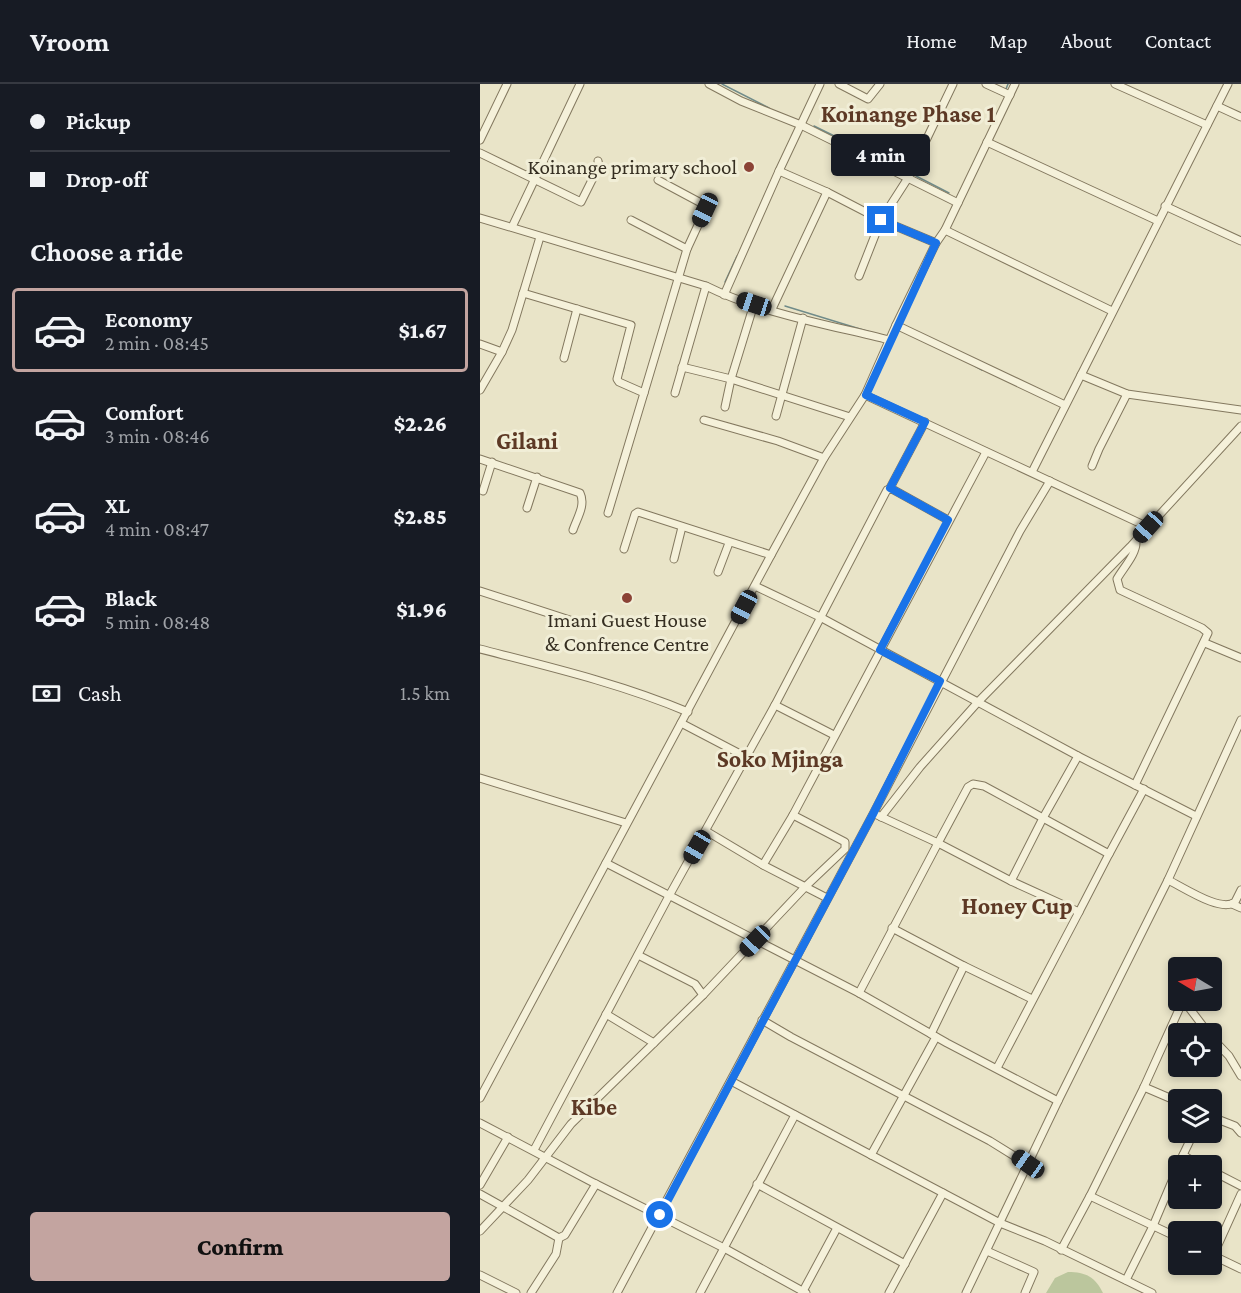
<!DOCTYPE html>
<meta charset="utf-8">
<style>
:root{--surface:#171b24;--page:#242831;--text:#f1f3f6;--muted:#9ea1a6;--line:#363941;--accent:#c3a4a0}
body{margin:0;font-family:"Crimson Pro",serif;background:var(--page);color:var(--text);height:100vh;display:flex;flex-direction:column;font-size:22px;white-space:nowrap}
*{box-sizing:border-box;margin:0}
p{font-size:20px;color:var(--muted)}
.icon{flex:none;width:33px;height:33px;fill:none;stroke:currentColor;stroke-width:2;stroke-linecap:round;stroke-linejoin:round}
.map{position:relative;flex:1;overflow:hidden}
.details{display:flex;flex-direction:column;background:var(--surface);width:480px}
.details>*{flex:none}
.top-card{display:grid;align-content:center;height:132px;padding:0 30px;background:var(--surface)}
.needle{width:39px;rotate:280deg}
.buttons{position:absolute;left:688px;top:873px;display:grid;gap:12px}
.buttons a{display:grid;place-items:center;width:54px;height:54px;border-radius:6px;background:var(--surface);box-shadow:0 3px 9px #0003;font-size:30px}
.end{position:absolute;width:27px;height:27px;margin:-14px;border:8px solid #1a73e8;background:#fff;box-shadow:0 0 0 3px #fff}
.from{border-radius:50%}
.bubble{position:absolute;height:42px;border-radius:6px;background:var(--surface);box-shadow:0 3px 9px #0003;font-size:20px;font-weight:800;line-height:42px;text-align:center}
.car{position:absolute;width:18px;height:36px;margin:-18px -9px;border-radius:8px;box-shadow:0 0 4px 2px #0007;background:linear-gradient(#222 24%,#8ab4d8 0 40%,#222 0 76%,#8ab4d8 0 86%,#222 0)}
.top-card b{display:flex;align-items:center;gap:21px;height:57px;font-size:22px}
.top-card b+b{border-top:2px solid var(--line)}
.top-card i{width:15px;height:15px;background:var(--text)}
ul{padding:0;list-style:none}
li{display:flex;align-items:center;gap:18px;height:84px;margin:0 12px 9px;padding:0 18px;border:3px solid transparent;border-radius:6px}
li div{flex:1}
li b{display:block;font-size:22px}
li em{font-style:normal;font-weight:800}
li.active{border-color:var(--accent)}
li>.icon{width:54px;height:54px;stroke-width:1.5}
h2{padding:0 30px;font-size:27px;line-height:72px}
.pay{display:flex;align-items:center;gap:15px;height:66px;padding:0 30px;font-size:22px}
.pay p{margin-inline-start:auto}
.button{display:flex;gap:12px;margin-top:auto;padding:12px 30px}
.button a{flex:1;height:69px;border-radius:6px;background:var(--accent);color:#111;font-size:24px;font-weight:800;line-height:69px;text-align:center}
header{display:flex;align-items:center;gap:36px;box-sizing:border-box;height:84px;padding:0 30px;background:var(--surface);border-bottom:2px solid var(--line)}
header strong{font-size:28px}
nav{display:flex;gap:33px;margin-inline-start:auto;font-size:21px}
main{display:flex;flex:1;min-height:0}
.map>svg:first-child{display:block}
</style>
<header>
<strong>Vroom</strong>
<nav><a>Home</a><a>Map</a><a>About</a><a>Contact</a></nav>
</header>
<main>
<section class="details">
<div class="top-card">
<b><i class="from"></i>Pickup</b>
<b><i></i>Drop-off</b>
</div>
<h2>Choose a ride</h2>
<ul>
<li class="active"><svg class="icon" aria-label="car" viewBox="0 0 24 24"><path d="M5 17H2v-5l4-1 3-4h7l3 4 3 1v5h-3M9 17h6M6 11h13"/><circle cx="7" cy="17" r="2"/><circle cx="17" cy="17" r="2"/></svg><div><b>Economy</b><p>2 min · 08:45</p></div><em>$1.67</em></li>
<li><svg class="icon" aria-label="car" viewBox="0 0 24 24"><path d="M5 17H2v-5l4-1 3-4h7l3 4 3 1v5h-3M9 17h6M6 11h13"/><circle cx="7" cy="17" r="2"/><circle cx="17" cy="17" r="2"/></svg><div><b>Comfort</b><p>3 min · 08:46</p></div><em>$2.26</em></li>
<li><svg class="icon" aria-label="car" viewBox="0 0 24 24"><path d="M5 17H2v-5l4-1 3-4h7l3 4 3 1v5h-3M9 17h6M6 11h13"/><circle cx="7" cy="17" r="2"/><circle cx="17" cy="17" r="2"/></svg><div><b>XL</b><p>4 min · 08:47</p></div><em>$2.85</em></li>
<li><svg class="icon" aria-label="car" viewBox="0 0 24 24"><path d="M5 17H2v-5l4-1 3-4h7l3 4 3 1v5h-3M9 17h6M6 11h13"/><circle cx="7" cy="17" r="2"/><circle cx="17" cy="17" r="2"/></svg><div><b>Black</b><p>5 min · 08:48</p></div><em>$1.96</em></li>
</ul>
<div class="pay"><svg class="icon" aria-label="cash" viewBox="0 0 24 24"><path d="M3 7h18v10H3z"/><circle cx="12" cy="12" r="2"/></svg>Cash<p>1.5 km</p></div>
<div class="button"><a>Confirm</a></div>
</section>
<div class="map">
<svg width="761" height="1209" viewBox="0 0 761 1209">
<rect width="100%" height="100%" fill="#e9e4c8"/>
<path fill="#bbc69d" d="M588,1188c18,0 27,5 35,21h-57l9,-15z"/>
<g fill="none" stroke-linecap="round" stroke-linejoin="round">
<g stroke="#708b89" stroke-width="1.5">
<path d="M242,0l47,24"/>
<path d="M526,5l2,-5"/>
<path d="M334,42l65,32"/>
<path d="M436,92l33,17"/>
<path d="M245,198l12,-26"/>
<path d="M305,222l88,27"/>
<path d="M495,282l7,4"/>
<path d="M143,287l3,-15"/>
</g>
<g stroke="#83785f" stroke-width="9">
<g id="street">
<path d="M229,0l32,17 60,24 157,78"/>
<path d="M359,0l29,15 12,-15"/>
<path d="M506,0l24,11"/>
<path d="M635,0l92,41"/>
<path d="M737,22l24,11"/>
<path d="M0,56l27,-56"/>
<path d="M507,58l171,79"/>
<path d="M0,69l101,49 18,-36 -1,-5"/>
<path d="M299,87l48,21 54,28 55,23"/>
<path d="M685,122l76,35"/>
<path d="M0,134l226,68c54,27 124,39 183,54"/>
<path d="M151,136l56,29"/>
<path d="M32,143l68,-143"/>
<path d="M465,146l167,81"/>
<path d="M379,192l22,-56 27,-42 45,-94"/>
<path d="M43,209l108,32 -14,54 2,3 25,11 -36,120"/>
<path d="M244,211l55,-124 41,-87"/>
<path d="M292,225l55,-117"/>
<path d="M416,241l169,80"/>
<path d="M0,260l22,8"/>
<path d="M84,274l13,-49"/>
<path d="M202,283l49,12 119,38"/>
<path d="M601,291l46,19 114,16"/>
<path d="M0,306l22,-38 10,-22 28,-93"/>
<path d="M164,309l43,-144 18,-39 -4,-7 -43,-23"/>
<path d="M195,309l31,-107"/>
<path d="M385,311l283,132"/>
<path d="M245,323l6,-28 23,-75"/>
<path d="M296,332l27,-98"/>
<path d="M224,336l74,21 46,17"/>
<path d="M0,375l100,34c6,12 -3,25 -7,37"/>
<path d="M612,382l7,-17 28,-55"/>
<path d="M552,388l196,-388"/>
<path d="M410,404l35,-66"/>
<path d="M3,407l9,-29"/>
<path d="M47,424l10,-31"/>
<path d="M144,465l11,-35 3,-2 133,43"/>
<path d="M194,475l8,-32"/>
<path d="M238,488l11,-29"/>
<path d="M275,502l65,31 258,139 118,60"/>
<path d="M0,507l99,32"/>
<path d="M725,559l36,15"/>
<path d="M0,565c70,18 142,35 208,63"/>
<path d="M295,621l59,30"/>
<path d="M201,639l65,34"/>
<path d="M598,672l-35,62 66,36 35,-65"/>
<path d="M0,694l146,45"/>
<path d="M655,701l73,-152 -6,-5 -82,-38 -3,-11c6,-11 20,-25 19,-38"/>
<path d="M397,731l61,28 30,-56 5,-3 11,2 59,32 -32,63"/>
<path d="M401,733l39,-50 58,-65 152,-155 111,-121"/>
<path d="M226,747l57,34 64,33"/>
<path d="M126,779l253,130 88,50 111,58"/>
<path d="M283,781l30,-50 193,-363"/>
<path d="M688,796c15,7 53,33 67,22l6,-12"/>
<path d="M752,820l9,4"/>
<path d="M599,828l30,-58"/>
<path d="M412,844l72,38 -33,68"/>
<path d="M158,871l57,29 8,11"/>
<path d="M484,882l68,33"/>
<path d="M379,909l79,-150 73,38 68,31 -82,156"/>
<path d="M126,930l48,29"/>
<path d="M282,936l29,17 199,104 37,23"/>
<path d="M732,954l17,18 12,20"/>
<path d="M251,997l269,142 45,18 107,52"/>
<path d="M664,1003l35,15"/>
<path d="M0,1014l291,-543 53,-97 41,-63 31,-70 40,-82 9,-13 70,-146"/>
<path d="M732,1033l23,9 6,7"/>
<path d="M0,1039l110,58 134,67 82,45"/>
<path d="M54,1066l135,-254 106,-191 112,-215 5,-1 56,31"/>
<path d="M391,1071l65,-118"/>
<path d="M703,1071l11,-23"/>
<path d="M732,1087l29,15"/>
<path d="M277,1100l148,80"/>
<path d="M0,1101l28,-48"/>
<path d="M0,1110l79,44 6,-3 31,-51"/>
<path d="M610,1112l54,-109 37,-82h6l22,29"/>
<path d="M0,1147l48,-51 43,-56 132,-129 103,-109 39,-37v-7l-52,-27"/>
<path d="M581,1166l29,-54 89,42"/>
<path d="M507,1167l47,21 -9,21"/>
<path d="M732,1171l29,14"/>
<path d="M733,1172l28,-62"/>
<path d="M0,1191l36,18"/>
<path d="M646,1196l27,-54 30,-71 18,11"/>
<path d="M51,1209l25,-39 3,-16"/>
<path d="M137,1209l256,-479 147,-283 30,-50"/>
<path d="M220,1209l95,-178"/>
<path d="M322,1209l35,-65"/>
<path d="M409,1209l54,-100"/>
<path d="M486,1209l92,-192 110,-221 73,-160"/>
</g>
</g>
<use href="#street" stroke="#f5f1da" stroke-width="7"/>
</g>
<g fill="none" stroke-linecap="round" stroke-linejoin="round">
<path stroke="#1a73e8" stroke-width="8" d="M180,1131l213,-401 67,-133 -60,-31 68,-130 -58,-32 35,-66 -59,-27 70,-152 -55,-23"/>
</g>
<g fill="#8b4336" stroke="#f1eed7" stroke-width="2">
<circle cx="269" cy="83" r="6"/>
<circle cx="147" cy="514" r="6"/>
</g>
<g text-anchor="middle" dominant-baseline="central" stroke-width="6" stroke-linejoin="round" paint-order="stroke">
<g font-size="21" fill="#352e21" stroke="#f1eed7" text-anchor="end">
<text x="257" y="83">Koinange primary school</text>
<text x="147" y="536" text-anchor="middle">Imani Guest House<tspan x="147" dy="24">&amp; Confrence Centre</tspan></text>
</g>
<g font-size="24" font-weight="bold" fill="#5d3925" stroke="#f1eed7">
<text x="428" y="29">Koinange Phase 1</text>
<text x="47" y="356">Gilani</text>
<text x="300" y="674">Soko Mjinga</text>
<text x="537" y="821">Honey Cup</text>
<text x="114" y="1022">Kibe</text>
</g>
</g>
</svg>
<div class="buttons">
<a><svg class="needle" viewBox="-14 -14 28 28"><path d="M0-13l5 13h-10z" fill="#e53935"/><path d="M0 13l5-13h-10z" fill="#9ea1a6"/></svg></a>
<a><svg class="icon" aria-label="locate" viewBox="0 0 24 24"><circle cx="12" cy="12" r="6"/><path d="M12 2v4M12 18v4M2 12h4M18 12h4"/></svg></a>
<a><svg class="icon" aria-label="layers" viewBox="0 0 24 24"><path d="M12 4l9 5-9 5-9-5zM3 14l9 5 9-5"/></svg></a>
<a>+</a>
<a>−</a>
</div>
<i class="end from" style="left:180px;top:1131px"></i>
<i class="end" style="left:401px;top:136px"></i>
<div class="bubble" style="left:351px;top:50px;width:99px">4 min</div>
<i class="car" style="left:225px;top:126px;rotate:205deg"></i>
<i class="car" style="left:274px;top:220px;rotate:288deg"></i>
<i class="car" style="left:668px;top:443px;rotate:222deg"></i>
<i class="car" style="left:264px;top:523px;rotate:208deg"></i>
<i class="car" style="left:217px;top:763px;rotate:210deg"></i>
<i class="car" style="left:275px;top:857px;rotate:224deg"></i>
<i class="car" style="left:548px;top:1080px;rotate:305deg"></i>
</div>
</main>
